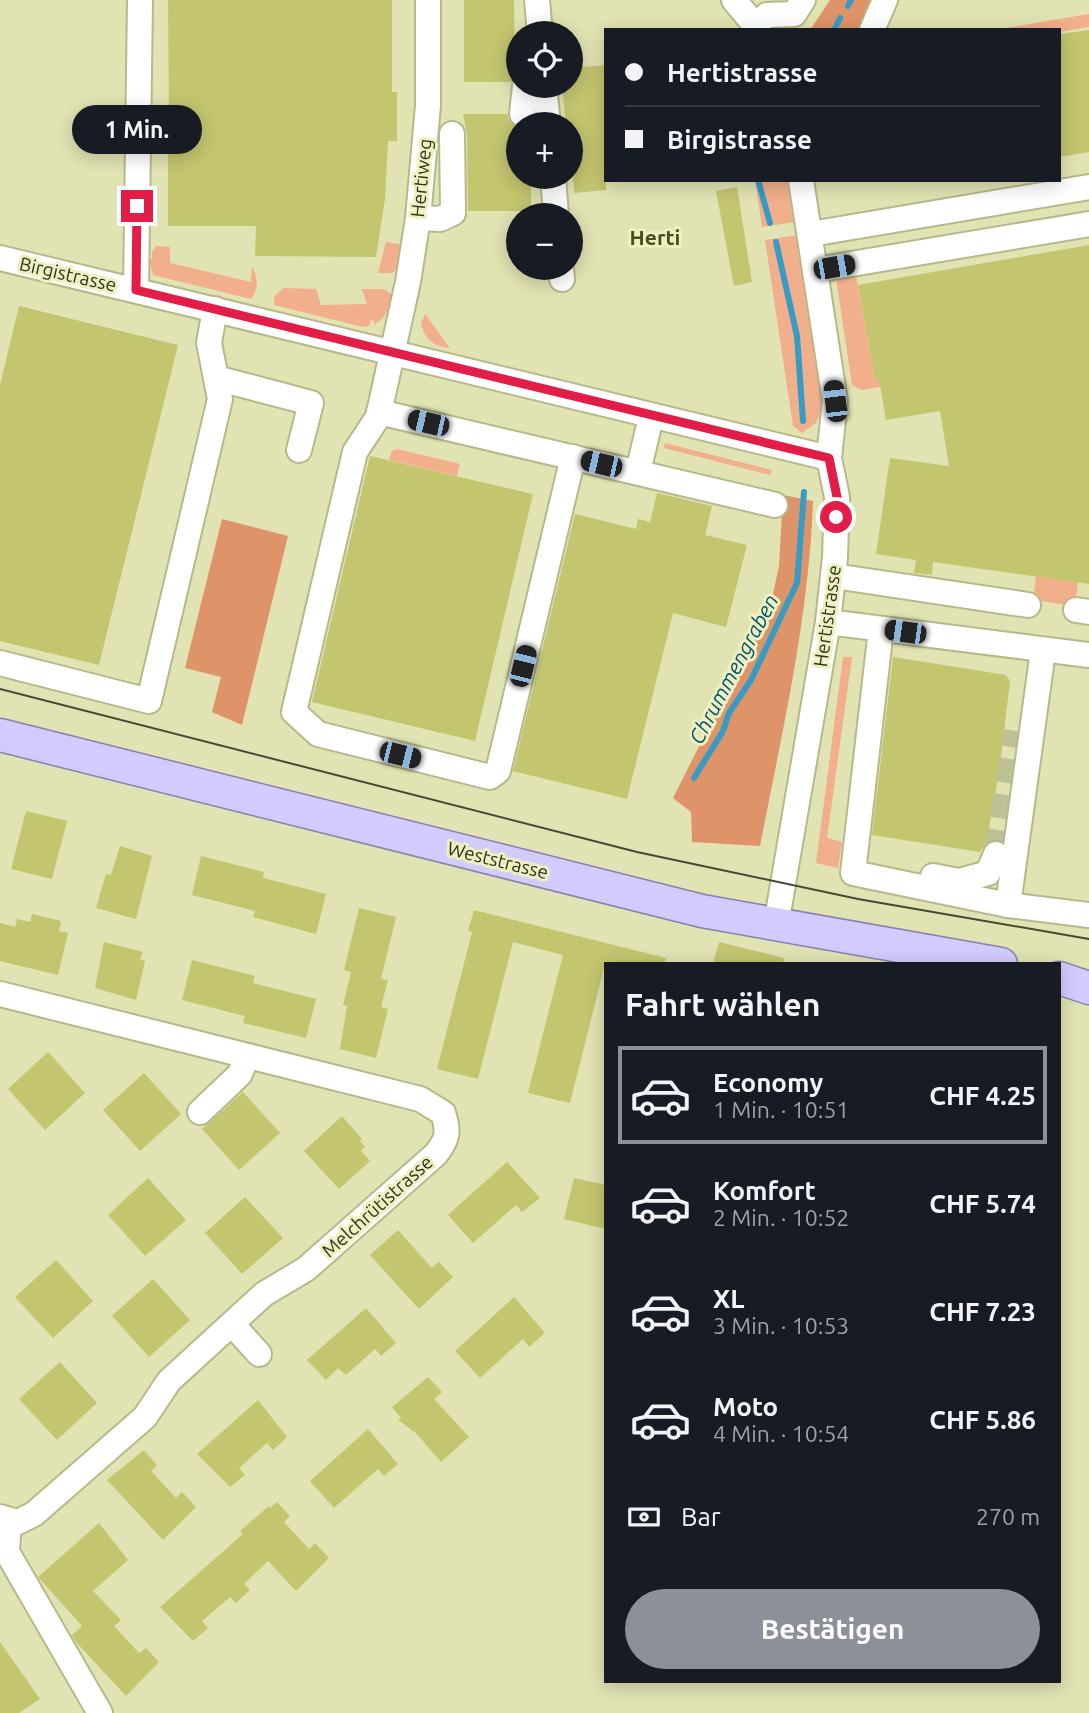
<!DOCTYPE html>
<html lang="de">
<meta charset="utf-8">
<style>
:root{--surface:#171b24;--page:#20242c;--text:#f1f3f6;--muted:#9ea1a6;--line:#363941;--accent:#8c9099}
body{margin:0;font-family:Ubuntu,sans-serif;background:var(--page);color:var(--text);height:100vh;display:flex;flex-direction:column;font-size:26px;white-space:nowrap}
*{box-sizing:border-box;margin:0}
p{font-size:23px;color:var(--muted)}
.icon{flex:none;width:38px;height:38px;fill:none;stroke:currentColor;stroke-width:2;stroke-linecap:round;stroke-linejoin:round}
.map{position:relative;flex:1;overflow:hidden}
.drawer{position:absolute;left:604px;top:962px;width:457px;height:721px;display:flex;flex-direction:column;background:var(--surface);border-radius:0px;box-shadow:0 4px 18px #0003}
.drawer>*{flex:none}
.guide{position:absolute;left:604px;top:28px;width:457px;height:154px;border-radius:0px;box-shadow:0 4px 18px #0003;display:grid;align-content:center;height:154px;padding:0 21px;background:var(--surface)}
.fabs{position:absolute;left:506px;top:21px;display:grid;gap:14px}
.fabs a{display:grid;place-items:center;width:77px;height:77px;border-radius:50%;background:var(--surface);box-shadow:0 4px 18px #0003;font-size:35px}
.end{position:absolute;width:32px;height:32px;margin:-16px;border:9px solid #e11d48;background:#fff;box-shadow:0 0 0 4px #fff}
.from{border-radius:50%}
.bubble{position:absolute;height:49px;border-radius:24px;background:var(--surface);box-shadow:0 4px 18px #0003;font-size:23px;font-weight:700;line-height:49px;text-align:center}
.car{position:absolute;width:21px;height:42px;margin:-21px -10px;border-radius:9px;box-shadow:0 0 5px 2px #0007;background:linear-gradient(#222 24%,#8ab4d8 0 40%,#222 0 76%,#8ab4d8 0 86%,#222 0)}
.guide b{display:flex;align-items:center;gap:24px;height:66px;font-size:26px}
.guide b+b{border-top:2px solid var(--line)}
.guide i{width:18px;height:18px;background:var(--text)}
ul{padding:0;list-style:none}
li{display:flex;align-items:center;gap:21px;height:98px;margin:0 14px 10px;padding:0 7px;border:4px solid transparent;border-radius:0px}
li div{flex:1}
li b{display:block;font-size:26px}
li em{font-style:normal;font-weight:700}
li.current{border-color:var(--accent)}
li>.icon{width:63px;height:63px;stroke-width:1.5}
h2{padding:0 21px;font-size:32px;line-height:84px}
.pay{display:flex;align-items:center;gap:18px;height:77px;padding:0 21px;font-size:26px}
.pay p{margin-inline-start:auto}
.action{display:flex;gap:14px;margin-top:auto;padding:14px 21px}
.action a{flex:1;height:80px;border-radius:42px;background:var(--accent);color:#fff;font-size:28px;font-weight:700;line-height:80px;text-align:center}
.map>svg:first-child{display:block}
</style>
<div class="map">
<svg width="1089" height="1713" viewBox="0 0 1089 1713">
<rect width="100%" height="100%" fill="#e1e3b3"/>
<g fill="#f1af8b">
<path d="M1089,14v13l-30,5 -65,-2z"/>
<path d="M755,180h33l7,42 -33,5z"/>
<path d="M798,235l25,169 -7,19 -14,10 -9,-7 -28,-186z"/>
<path d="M386,242l20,3 -7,23 -7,5h-14z"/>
<path d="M156,246l14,1v16l81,19 1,-15c6,10 7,22 -1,32l-98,-24 -4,-16h3v-7z"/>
<path d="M855,270l20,110 8,-1 1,7 -22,4 -10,-5 -16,-107z"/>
<path d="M283,288l33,1 5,16 46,-1 -5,-15h22l7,5 3,14h-5l-6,10 -9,7v-4l-3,-1 -2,6 -6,1 -89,-22v-8z"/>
<path d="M425,314l25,34c-17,-2 -25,-8 -29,-25z"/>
<path d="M665,443l107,27 -2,5 -106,-27z"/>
<path d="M397,449l63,15 -3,12 -68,-16 3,-9z"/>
<path d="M1036,576l42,6 -3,24 -42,-6z"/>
<path d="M843,657h9l-25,181 15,4 -4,26 -22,-5z"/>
</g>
<g fill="#df9368">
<path d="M830,0h48l-15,30h-53z"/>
<path d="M783,495l30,6c-4,117 -31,231 -53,345l-68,-4 -1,-30 -18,-14 98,-195 8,-37z"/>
<path d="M222,519l66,17 -46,189 -30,-13 9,-35 -36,-9z"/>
</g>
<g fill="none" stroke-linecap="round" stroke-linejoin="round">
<g stroke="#379bc4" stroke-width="6">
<path d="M848,6l3,-6"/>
<path d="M834,30l6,-12"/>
<path d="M758,180l12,43"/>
<path d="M776,242l21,94 6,85"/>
<path d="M694,778l29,-47 6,-18 22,-33 46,-97 7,-91"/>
</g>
</g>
<g fill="#c4c56f">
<path d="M168,0h224v92h5v49h-9l-3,58 -9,58 -121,-1 1,-30h-88v-83h-4v-21l5,-1z"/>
<path d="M464,0h50l1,76 -4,6h-47z"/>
<path d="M1089,30v122l-30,5v-123z"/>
<path d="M606,65v125l-32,3 -4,-69h-4l-4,-38h8v-18z"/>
<path d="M463,114h44l2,7 9,7v49h13v34h-63l-1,-77z"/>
<path d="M737,187l15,95 -18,4 -18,-95z"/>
<path d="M1089,245v339l-156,-22 -1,13 -18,-2 2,-13 -40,-6 14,-96 59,8 -9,-55 -54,9 -7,-40h-4l-17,-95z"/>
<path d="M19,306l159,39 -79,320 -99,-24v-256z"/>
<path d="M370,456l163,38 -58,247 -163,-39z"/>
<path d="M657,493l55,13 -7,29 42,10 -21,82 -53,-14 -46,186 -114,-28 62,-257 61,15 2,-10 12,3z"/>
<path d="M893,657l113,18 4,6 -11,93 -13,69 -6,9 -108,-17z"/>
<path d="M26,811l41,10 -15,58 -41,-10z"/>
<path d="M120,846l32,10 -16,63 -40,-11 10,-34 5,1z"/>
<path d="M201,856l63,16 -1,6 63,16 -10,40 -63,-17 2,-6 -63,-16z"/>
<path d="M359,908l37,9 -15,62 7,1 -7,27 7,2 -12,49 -36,-9 7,-43 -4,-1 8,-33 -7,-2z"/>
<path d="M474,910l192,48 -1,6h-60l-35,139 -42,-10 35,-138 -50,-13 -35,137 -41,-10 35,-137 -4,-1z"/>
<path d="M32,914l29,7 -2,10 9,2 -10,42 -58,-14v-38l15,4 2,-8 13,3z"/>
<path d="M104,942l39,10 -3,7 5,2 -9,39 -41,-12z"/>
<path d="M719,942l65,16 -1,6h-70z"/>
<path d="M192,960l63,16 -2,7 63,16 -10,39 -63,-15 2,-7 -63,-16z"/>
<path d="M48,1052l37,41 -40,37 -37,-41z"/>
<path d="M144,1073l37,41 -41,37 -37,-41z"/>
<path d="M243,1092l37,41 -41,37 -37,-41z"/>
<path d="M342,1116l20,23 -2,2 5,6 -4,4 9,10 -31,28 -35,-38z"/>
<path d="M507,1162l33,36 -18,14 -6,-7 -43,38 -25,-28z"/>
<path d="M148,1178l38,42 -41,36 -37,-41z"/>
<path d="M574,1178l32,7v44l-42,-10z"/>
<path d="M245,1197l38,41 -41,36 -37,-41z"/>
<path d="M398,1230l34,38 7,-6 14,15 -34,32 -49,-54z"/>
<path d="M56,1260l37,41 -40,37 -38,-41z"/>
<path d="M153,1279l37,41 -41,37 -37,-41z"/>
<path d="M514,1297l31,36 -16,14 -6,-8 -43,39 -25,-27z"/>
<path d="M366,1308l30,35 -15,13 -6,-7 -29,26 -8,-7 -12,12 -19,-20z"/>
<path d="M60,1362l37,41 -40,37 -38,-41z"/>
<path d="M428,1377l14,15 -8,7 35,38 -28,25 -25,-29 -18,-13 3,-2 -9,-11z"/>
<path d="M258,1400l29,37 -14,13 -6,-7 -28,25 6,7 -15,12 -33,-33z"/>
<path d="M368,1429l30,35 -14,12 -6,-7 -44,39 -24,-27z"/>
<path d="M144,1450l13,15 -6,6 25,27 6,-6 14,15 -33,33 -56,-60z"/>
<path d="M277,1502l13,14 -6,6 25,27 6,-6 14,15 -33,33 -28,-30 -24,23 6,6 -14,13 -6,-6 -28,24 6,7 -15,13 -33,-34 83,-73 -3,-3 29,-25 1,2z"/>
<path d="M99,1523l29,37 -35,31 28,29 -7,6 25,27 7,-5 13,14 -33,34 -50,-54 -4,-7 10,-9 -44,-49z"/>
<path d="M0,1642l40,57 -21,14h-19z"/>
</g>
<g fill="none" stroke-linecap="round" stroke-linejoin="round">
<path stroke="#bec096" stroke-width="24" stroke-dasharray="24 12" stroke-linecap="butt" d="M996,854l20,-123"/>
<g stroke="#b7b98a" stroke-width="28">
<g id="minor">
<path d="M428,0v105l-10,113 -10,64 -30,135 -23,35 -61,260 24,22 172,43 8,-6 75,-314"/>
<path d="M537,0l3,33"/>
<path d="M734,0l25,30"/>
<path d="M767,15l27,-1 9,-14"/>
<path d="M872,30l13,-30"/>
<path d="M544,86l4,38"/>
<path d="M522,114l3,-28"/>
<path d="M553,177l3,38"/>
<path d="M418,218l22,1 13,-6 -1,-79"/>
<path d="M811,234l278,-47"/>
<path d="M0,258l829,200"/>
<path d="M561,268l1,11"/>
<path d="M816,270l273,-46"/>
<path d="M136,290l4,-290"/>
<path d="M216,378l95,25 -12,47"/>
<path d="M379,412l396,93"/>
<path d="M638,472l13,-55"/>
<path d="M834,576l194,29"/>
<path d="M1076,610l13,2"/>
<path d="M828,622l261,33"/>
<path d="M881,629l-28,244 155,32"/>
<path d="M1043,651l-35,254 81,10"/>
<path d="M0,663l149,38 71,-302 -11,-56 6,-34"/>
<path d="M933,876l26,5 29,-8 8,-19"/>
<path d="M776,925l52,-303 7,-65 2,-60 -8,-39 6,-57 -34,-221"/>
<path d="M0,994l420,105 23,14c6,18 5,26 -7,41l-130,115 -42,25 -95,87 -24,36 -111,97 -16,8 -18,-5"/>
<path d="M200,1112l40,-38 7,-18"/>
<path d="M232,1324l27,30"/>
<path d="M9,1521l-2,31 93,161"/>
</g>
</g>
<g stroke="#8780af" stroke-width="35">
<g id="major">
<path d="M0,735l702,176 299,53"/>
<path d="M1059,978l30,10"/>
</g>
</g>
<use href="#minor" stroke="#fff" stroke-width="24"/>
<use href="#major" stroke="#d2cbfd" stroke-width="32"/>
<path stroke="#474832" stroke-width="2" d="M0,689l637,163 221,47 231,40"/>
</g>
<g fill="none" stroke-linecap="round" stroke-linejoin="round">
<path stroke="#e11d48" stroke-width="9" d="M137,206l-1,84 693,168 8,39 -1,20"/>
</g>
<g text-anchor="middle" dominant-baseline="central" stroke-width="6" stroke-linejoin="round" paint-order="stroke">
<g font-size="19" fill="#333421" stroke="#eef0c0">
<text transform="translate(421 178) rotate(-84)">Hertiweg</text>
<text transform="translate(68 274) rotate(13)">Birgistrasse</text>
<text transform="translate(827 616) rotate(-82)">Hertistrasse</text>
<text transform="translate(498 860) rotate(14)">Weststrasse</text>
<text transform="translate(377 1206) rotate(-42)">Melchrütistrasse</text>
</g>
<g font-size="21" font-weight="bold" fill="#4b4c21" stroke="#eef0c0">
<text x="655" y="237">Herti</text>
</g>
<g font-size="21" font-style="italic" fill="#005370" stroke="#eef0c0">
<text transform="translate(733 669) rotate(-62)">Chrummengraben</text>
</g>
</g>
</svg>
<div class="fabs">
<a><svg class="icon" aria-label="locate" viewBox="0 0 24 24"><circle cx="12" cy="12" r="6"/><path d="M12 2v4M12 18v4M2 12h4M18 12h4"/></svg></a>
<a>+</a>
<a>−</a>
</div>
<i class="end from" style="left:836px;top:517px"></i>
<i class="end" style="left:137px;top:206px"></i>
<div class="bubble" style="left:72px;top:105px;width:130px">1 Min.</div>
<i class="car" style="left:834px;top:267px;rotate:80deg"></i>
<i class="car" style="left:835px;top:401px;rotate:353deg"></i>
<i class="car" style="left:428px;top:423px;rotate:283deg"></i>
<i class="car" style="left:601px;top:464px;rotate:283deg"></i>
<i class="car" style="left:905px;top:632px;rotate:278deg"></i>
<i class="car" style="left:523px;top:666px;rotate:14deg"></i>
<i class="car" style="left:400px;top:755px;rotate:104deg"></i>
<div class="guide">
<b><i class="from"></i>Hertistrasse</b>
<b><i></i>Birgistrasse</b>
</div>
<section class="drawer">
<h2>Fahrt wählen</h2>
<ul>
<li class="current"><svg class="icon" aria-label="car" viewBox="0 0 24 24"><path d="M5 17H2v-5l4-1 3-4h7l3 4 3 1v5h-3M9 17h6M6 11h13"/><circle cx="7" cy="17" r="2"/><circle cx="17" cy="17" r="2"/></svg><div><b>Economy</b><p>1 Min. · 10:51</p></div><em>CHF 4.25</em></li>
<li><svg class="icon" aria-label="car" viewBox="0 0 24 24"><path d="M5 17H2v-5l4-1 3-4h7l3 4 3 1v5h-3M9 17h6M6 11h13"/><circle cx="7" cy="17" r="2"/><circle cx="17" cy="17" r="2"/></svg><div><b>Komfort</b><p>2 Min. · 10:52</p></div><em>CHF 5.74</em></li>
<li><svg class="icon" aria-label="car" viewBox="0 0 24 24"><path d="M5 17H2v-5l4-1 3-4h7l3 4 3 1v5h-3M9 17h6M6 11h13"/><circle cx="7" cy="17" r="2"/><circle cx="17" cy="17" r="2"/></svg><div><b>XL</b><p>3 Min. · 10:53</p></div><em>CHF 7.23</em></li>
<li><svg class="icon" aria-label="car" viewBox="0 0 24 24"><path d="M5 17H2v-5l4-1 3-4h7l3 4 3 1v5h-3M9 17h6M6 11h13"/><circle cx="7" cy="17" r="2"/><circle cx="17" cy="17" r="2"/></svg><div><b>Moto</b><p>4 Min. · 10:54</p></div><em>CHF 5.86</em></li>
</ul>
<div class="pay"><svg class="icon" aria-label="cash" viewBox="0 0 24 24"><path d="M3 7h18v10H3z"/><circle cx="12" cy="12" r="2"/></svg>Bar<p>270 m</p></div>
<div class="action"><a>Bestätigen</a></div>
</section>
</div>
